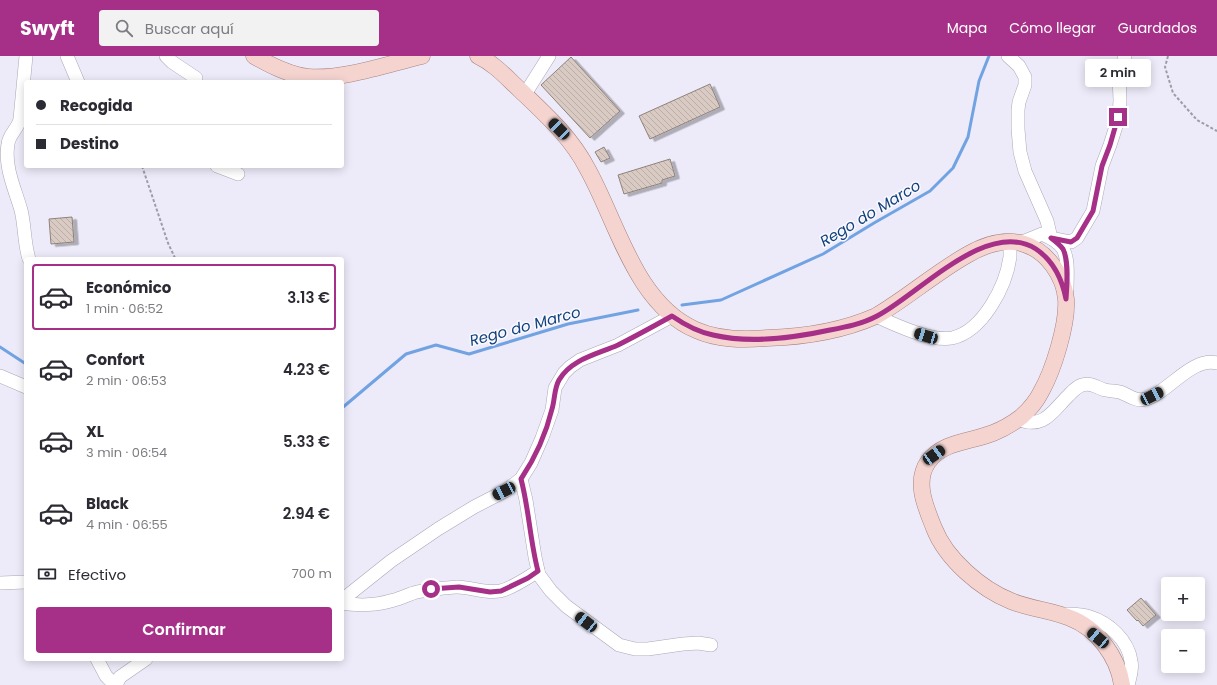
<!DOCTYPE html>
<html lang="es">
<meta charset="utf-8">
<style>
:root{--surface:#fff;--page:#f2f2f3;--text:#2b2b33;--muted:#7c7c81;--line:#e1e1e2;--accent:#a62f87}
body{margin:0;font-family:Poppins,sans-serif;background:var(--page);color:var(--text);height:100vh;display:flex;flex-direction:column;font-size:15px;white-space:nowrap}
*{box-sizing:border-box;margin:0}
p{font-size:13px;color:var(--muted)}
.icon{flex:none;width:22px;height:22px;fill:none;stroke:currentColor;stroke-width:2;stroke-linecap:round;stroke-linejoin:round}
.map{position:relative;flex:1;overflow:hidden}
.drawer{position:absolute;left:24px;top:201px;width:320px;height:404px;display:flex;flex-direction:column;background:var(--surface);border-radius:4px;box-shadow:0 2px 10px #0003}
.drawer>*{flex:none}
.guide{position:absolute;left:24px;top:24px;width:320px;height:88px;border-radius:4px;box-shadow:0 2px 10px #0003;display:grid;align-content:center;height:88px;padding:0 12px;background:var(--surface)}
.tools{position:absolute;left:1161px;top:521px;display:grid;gap:8px}
.tools a{display:grid;place-items:center;width:44px;height:44px;border-radius:4px;background:var(--surface);box-shadow:0 2px 10px #0003;font-size:20px}
.end{position:absolute;width:18px;height:18px;margin:-9px;border:5px solid #a62f87;background:#fff;box-shadow:0 0 0 2px #fff}
.from{border-radius:50%}
.bubble{position:absolute;height:28px;border-radius:4px;background:var(--surface);box-shadow:0 2px 10px #0003;font-size:13px;font-weight:600;line-height:28px;text-align:center}
.car{position:absolute;width:12px;height:24px;margin:-12px -6px;border-radius:5px;box-shadow:0 0 3px 1px #0007;background:linear-gradient(#222 24%,#8ab4d8 0 40%,#222 0 76%,#8ab4d8 0 86%,#222 0)}
.guide b{display:flex;align-items:center;gap:14px;height:38px;font-size:15px}
.guide b+b{border-top:1px solid var(--line)}
.guide i{width:10px;height:10px;background:var(--text)}
ul{padding:7px 0 0;list-style:none}
li{display:flex;align-items:center;gap:12px;height:66px;margin:0 8px 6px;padding:0 4px;border:2px solid transparent;border-radius:4px}
li div{flex:1}
li b{display:block;font-size:15px}
li em{font-style:normal;font-weight:600}
li.selected{border-color:var(--accent)}
li>.icon{width:36px;height:36px;stroke-width:1.5}
.pay{display:flex;align-items:center;gap:10px;height:44px;padding:0 12px;font-size:15px}
.pay p{margin-inline-start:auto}
.action{display:flex;gap:8px;margin-top:auto;padding:8px 12px}
.action a{flex:1;height:46px;border-radius:4px;background:var(--accent);color:#fff;font-size:16px;font-weight:600;line-height:46px;text-align:center}
header{display:flex;align-items:center;gap:24px;box-sizing:border-box;height:56px;padding:0 20px;background:var(--accent);color:#fff}
header strong{font-size:19px}
nav{display:flex;gap:22px;margin-inline-start:auto;font-size:14px}
.search{width:280px;height:36px;background:var(--page);display:flex;align-items:center;gap:10px;box-sizing:border-box;padding:0 14px;border-radius:4px;color:var(--muted);font-size:15px}
.map>svg:first-child{display:block}
</style>
<header>
<strong>Swyft</strong>
<div class="search"><svg class="icon" aria-label="search" viewBox="0 0 24 24"><circle cx="10" cy="10" r="6"/><path d="M15 15l6 6"/></svg>Buscar aquí</div>
<nav><a>Mapa</a><a>Cómo llegar</a><a>Guardados</a></nav>
</header>
<div class="map">
<svg width="1217" height="629" viewBox="0 0 1217 629">
<defs>
<pattern id="building-back-hatch" width="6" height="6" patternUnits="userSpaceOnUse"><rect width="6" height="6" fill="#d9cbc3"/><path d="M-1 5l2 2M0 0l6 6M5-1l2 2" fill="none" stroke="#baaea7"/></pattern>
<filter id="shadow"><feDropShadow dx="4.5" dy="2.5" stdDeviation="0" flood-color="#0004"/></filter>
</defs>
<rect width="100%" height="100%" fill="#edebf9"/>
<g fill="none" stroke-linecap="round" stroke-linejoin="round">
<g stroke="#71a3e3" stroke-width="3">
<path d="M682,249l39,-5 102,-46 51,-31 56,-32 23,-23 15,-31 11,-56 10,-25"/>
<path d="M0,291l26,17"/>
<path d="M342,352l64,-54 30,-9 33,9 99,-30 70,-14"/>
</g>
</g>
<g fill="url(#building-back-hatch)" stroke="#8e827a" filter="url(#shadow)">
<path d="M571,1l49,54 -30,27 -49,-53z"/>
<path d="M710,28l10,23 -70,32 -11,-23z"/>
<path d="M604,91l6,11 -9,4 -6,-10z"/>
<path d="M670,103l5,17 -13,4v3l-38,11 -6,-19z"/>
<path d="M72,161l2,25 -23,2 -2,-25z"/>
<path d="M1141,542l15,17 -13,11 -5,-6 -1,1 -10,-11z"/>
</g>
<g fill="none" stroke-linecap="round" stroke-linejoin="round">
<g stroke="#aaa8b5" stroke-width="14">
<g id="minor">
<path d="M26,0l-6,63c-2,10 -11,15 -12,25 -4,23 7,45 13,66 4,16 3,33 8,49"/>
<path d="M67,0l11,26"/>
<path d="M166,0l6,6 24,16"/>
<path d="M1008,0l11,10 6,11v8l-6,17 -1,8v19l2,23 5,19 22,50 4,17 20,4 6,-4 16,-27 9,-45 8,-21 9,-28 1,-17 -1,-24 6,-20"/>
<path d="M525,38l24,-38"/>
<path d="M217,110l21,8"/>
<path d="M1020,187l22,-9c7,3 17,8 21,15 6,11 4,28 4,40"/>
<path d="M876,260c19,9 56,26 76,22 31,-7 54,-52 58,-81 0,-5 0,-10 0,-15"/>
<path d="M0,320l26,11"/>
<path d="M1018,363c25,11 34,-7 50,-23 4,-4 8,-9 14,-11 10,-3 15,3 23,5 5,1 10,1 15,2 9,3 15,10 26,7 23,-7 45,-42 71,-36"/>
<path d="M521,423l5,21 9,57 4,18 12,16 15,15 53,39 16,4h13l35,-5 15,-1 13,2"/>
<path d="M0,527l26,-1"/>
<path d="M342,544l49,-39 47,-32 36,-22 31,-16 16,-12 10,-16 11,-25 10,-28 3,-22 9,-15 6,-6 10,-7 38,-15 54,-29"/>
<path d="M342,547c16,3 36,2 52,-3 8,-2 15,-6 23,-8 13,-3 27,-4 40,-5 15,0 28,7 43,4 13,-3 27,-13 38,-20"/>
<path d="M1066,558c8,0 17,0 24,3 19,6 38,23 41,44 2,8 -1,16 -3,24"/>
<path d="M97,603l9,17 9,9"/>
<path d="M116,629l4,-8 26,-18"/>
</g>
</g>
<g stroke="#a7827f" stroke-width="17">
<g id="major">
<path d="M254,0c16,9 35,19 54,21 35,3 80,-13 114,-21"/>
<path d="M478,0c17,8 29,22 42,34 25,24 51,47 67,78 30,53 48,136 109,162 22,10 47,10 71,8 37,-1 75,-7 109,-22 31,-18 59,-43 91,-61 17,-10 37,-17 57,-11 23,7 40,32 42,55 2,25 -13,72 -25,93 -5,10 -12,18 -20,25 -9,7 -18,12 -28,16 -22,9 -50,8 -65,29 -14,20 -2,46 6,66 12,31 47,61 77,73 19,8 40,9 59,17 27,10 48,39 52,67"/>
</g>
</g>
<g stroke="#9e9da7" stroke-width="2" stroke-dasharray="3 2" stroke-linecap="butt">
<path d="M1168,0l-3,11 8,26 24,27 20,11"/>
<path d="M142,110l26,77 7,15"/>
</g>
<use href="#minor" stroke="#fff" stroke-width="13"/>
<use href="#major" stroke="#f5d4d0" stroke-width="16"/>
</g>
<g fill="none" stroke-linecap="round" stroke-linejoin="round">
<path stroke="#a62f87" stroke-width="5" d="M431,533l28,-2 31,5 11,-1 27,-13 10,-7c-8,-30 -9,-62 -17,-92 14,-21 25,-45 31,-70 3,-10 2,-20 7,-29 12,-21 39,-26 59,-35 18,-9 36,-19 54,-29 13,9 26,16 41,19 38,9 80,3 117,-5 16,-3 32,-6 47,-14 41,-21 110,-98 159,-67 18,12 26,30 30,50 1,-14 3,-38 -3,-50 -3,-4 -8,-8 -12,-11l20,4 6,-4 16,-27 9,-45 8,-21 8,-28"/>
</g>
<g text-anchor="middle" dominant-baseline="central" stroke-width="3" stroke-linejoin="round" paint-order="stroke">
<g font-size="15" font-style="italic" fill="#11427d" stroke="#faf9ff">
<text transform="translate(870 157) rotate(-31)">Rego do Marco</text>
<text transform="translate(525 270) rotate(-15)">Rego do Marco</text>
</g>
</g>
</svg>
<div class="tools">
<a>+</a>
<a>−</a>
</div>
<i class="end from" style="left:431px;top:533px"></i>
<i class="end" style="left:1118px;top:61px"></i>
<div class="bubble" style="left:1085px;top:3px;width:66px">2 min</div>
<i class="car" style="left:559px;top:73px;rotate:315deg"></i>
<i class="car" style="left:926px;top:280px;rotate:287deg"></i>
<i class="car" style="left:1152px;top:340px;rotate:64deg"></i>
<i class="car" style="left:934px;top:399px;rotate:55deg"></i>
<i class="car" style="left:504px;top:435px;rotate:243deg"></i>
<i class="car" style="left:586px;top:566px;rotate:308deg"></i>
<i class="car" style="left:1098px;top:582px;rotate:310deg"></i>
<div class="guide">
<b><i class="from"></i>Recogida</b>
<b><i></i>Destino</b>
</div>
<section class="drawer">
<ul>
<li class="selected"><svg class="icon" aria-label="car" viewBox="0 0 24 24"><path d="M5 17H2v-5l4-1 3-4h7l3 4 3 1v5h-3M9 17h6M6 11h13"/><circle cx="7" cy="17" r="2"/><circle cx="17" cy="17" r="2"/></svg><div><b>Económico</b><p>1 min · 06:52</p></div><em>3.13 €</em></li>
<li><svg class="icon" aria-label="car" viewBox="0 0 24 24"><path d="M5 17H2v-5l4-1 3-4h7l3 4 3 1v5h-3M9 17h6M6 11h13"/><circle cx="7" cy="17" r="2"/><circle cx="17" cy="17" r="2"/></svg><div><b>Confort</b><p>2 min · 06:53</p></div><em>4.23 €</em></li>
<li><svg class="icon" aria-label="car" viewBox="0 0 24 24"><path d="M5 17H2v-5l4-1 3-4h7l3 4 3 1v5h-3M9 17h6M6 11h13"/><circle cx="7" cy="17" r="2"/><circle cx="17" cy="17" r="2"/></svg><div><b>XL</b><p>3 min · 06:54</p></div><em>5.33 €</em></li>
<li><svg class="icon" aria-label="car" viewBox="0 0 24 24"><path d="M5 17H2v-5l4-1 3-4h7l3 4 3 1v5h-3M9 17h6M6 11h13"/><circle cx="7" cy="17" r="2"/><circle cx="17" cy="17" r="2"/></svg><div><b>Black</b><p>4 min · 06:55</p></div><em>2.94 €</em></li>
</ul>
<div class="pay"><svg class="icon" aria-label="cash" viewBox="0 0 24 24"><path d="M3 7h18v10H3z"/><circle cx="12" cy="12" r="2"/></svg>Efectivo<p>700 m</p></div>
<div class="action"><a>Confirmar</a></div>
</section>
</div>
